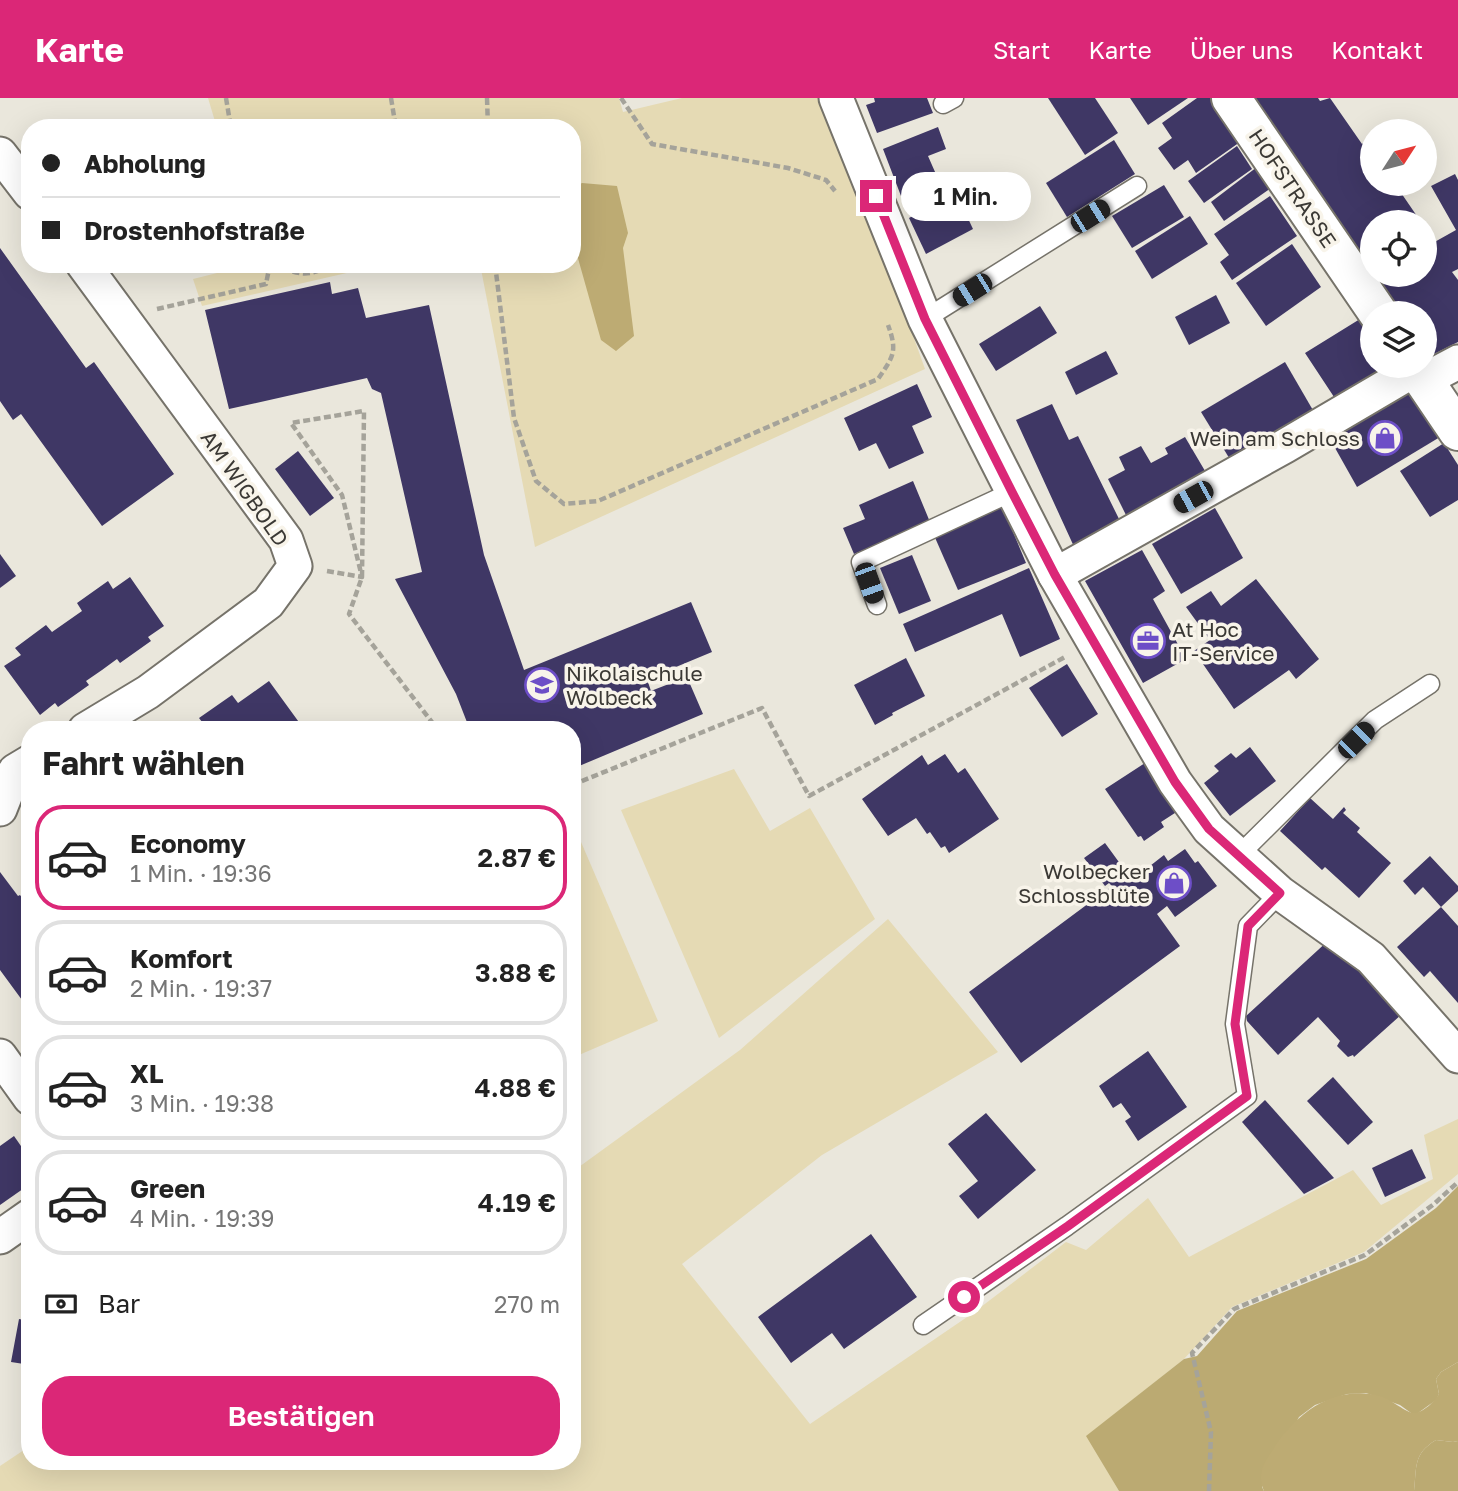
<!DOCTYPE html>
<html lang="de">
<meta charset="utf-8">
<style>
:root{--surface:#fff;--page:#f6f6f6;--text:#222;--muted:#767676;--line:#e0e0e0;--accent:#db2777}
body{margin:0;font-family:"Golos Text",sans-serif;background:var(--page);color:var(--text);height:100vh;display:flex;flex-direction:column;font-size:26px;white-space:nowrap}
*{box-sizing:border-box;margin:0}
p{font-size:23px;color:var(--muted)}
.icon{flex:none;width:38px;height:38px;fill:none;stroke:currentColor;stroke-width:2;stroke-linecap:round;stroke-linejoin:round}
.map{position:relative;flex:1;overflow:hidden}
.panel{position:absolute;left:21px;top:623px;width:560px;height:749px;display:flex;flex-direction:column;background:var(--surface);border-radius:28px;box-shadow:0 7px 28px #0002}
.panel>*{flex:none}
.banner{position:absolute;left:21px;top:21px;width:560px;height:154px;border-radius:28px;box-shadow:0 7px 28px #0002;display:grid;align-content:center;height:154px;padding:0 21px;background:var(--surface)}
.needle{width:46px;rotate:54deg}
.tools{position:absolute;left:1360px;top:21px;display:grid;gap:14px}
.tools a{display:grid;place-items:center;width:77px;height:77px;border-radius:50%;background:var(--surface);box-shadow:0 7px 28px #0002;font-size:35px}
.end{position:absolute;width:32px;height:32px;margin:-16px;border:9px solid #db2777;background:#fff;box-shadow:0 0 0 4px #fff}
.from{border-radius:50%}
.bubble{position:absolute;height:49px;border-radius:24px;background:var(--surface);box-shadow:0 7px 28px #0002;font-size:23px;font-weight:600;line-height:49px;text-align:center}
.car{position:absolute;width:21px;height:42px;margin:-21px -10px;border-radius:9px;box-shadow:0 0 5px 2px #0007;background:linear-gradient(#222 24%,#8ab4d8 0 40%,#222 0 76%,#8ab4d8 0 86%,#222 0)}
.banner b{display:flex;align-items:center;gap:24px;height:66px;font-size:26px}
.banner b+b{border-top:2px solid var(--line)}
.banner i{width:18px;height:18px;background:var(--text)}
ul{padding:0;list-style:none}
li{display:flex;align-items:center;gap:21px;height:105px;margin:0 14px 10px;padding:0 7px;border:4px solid var(--line);border-radius:28px}
li div{flex:1}
li b{display:block;font-size:26px}
li em{font-style:normal;font-weight:600}
li.active{border-color:var(--accent)}
li>.icon{width:63px;height:63px;stroke-width:1.5}
h2{padding:0 21px;font-size:32px;line-height:84px}
.pay{display:flex;align-items:center;gap:18px;height:77px;padding:0 21px;font-size:26px}
.pay p{margin-inline-start:auto}
.cta{display:flex;gap:14px;margin-top:auto;padding:14px 21px}
.cta a{flex:1;height:80px;border-radius:28px;background:var(--accent);color:#fff;font-size:28px;font-weight:600;line-height:80px;text-align:center}
header{display:flex;align-items:center;gap:42px;box-sizing:border-box;height:98px;padding:0 35px;background:var(--accent);color:#fff}
header strong{font-size:33px}
nav{display:flex;gap:38px;margin-inline-start:auto;font-size:24px}
.map>svg:first-child{display:block}
</style>
<header>
<strong>Karte</strong>
<nav><a>Start</a><a>Karte</a><a>Über uns</a><a>Kontakt</a></nav>
</header>
<div class="map">
<svg width="1458" height="1393" viewBox="0 0 1458 1393">
<rect width="100%" height="100%" fill="#eae7dc"/>
<g fill="#e5dab4">
<path d="M208,0h411l4,14 59,-14h146l97,271 -390,178 -55,-283h92v-136h-355z"/>
<path d="M253,166h133l-184,42 -9,-27z"/>
<path d="M734,671l36,62 40,-23 65,111 -156,119 -98,-228z"/>
<path d="M572,723l86,200 -86,37z"/>
<path d="M888,821l110,133 -176,103 -140,109 128,160 163,-111 93,-71 20,8 62,-52 41,59 164,-87 28,35 52,-26 -9,-44 34,-16v55l-94,78 -132,55 -48,52 -97,77 32,55h-1119v-25l30,-20v15h542v-289l168,-122z"/>
</g>
<g fill="#bbaa72">
<path d="M1458,1088v176l-17,10 -5,7 3,15 -3,6 -18,13h-7l-11,-8 -34,-12 -19,1 -32,11 -16,12 -37,70 2,4h-145l-33,-55 98,-77 13,-3 40,-45 129,-52 70,-51z"/>
<path d="M1436,1342l17,2 5,-1v50h-44c3,-25 -1,-37 22,-51z"/>
</g>
<g fill="#bdab73">
<path d="M582,85l35,3 11,47 -5,15 11,88 -18,15 -15,-11 -29,-103v-48z"/>
<path d="M1458,1264v79l-5,1 -17,-2c-23,14 -19,26 -22,51h-150c-7,-15 -1,-27 8,-40 23,-38 63,-67 108,-55 11,3 26,17 34,17 9,0 21,-12 25,-19l-3,-15 5,-7z"/>
</g>
<g fill="#3f3765">
<path d="M874,0h53l6,15 -56,20 -11,-28 9,-3z"/>
<path d="M1048,0h47l23,35 -33,22z"/>
<path d="M1130,0h58l-40,27z"/>
<path d="M1197,0h13l30,44 -44,31 -8,-13 -14,10 -16,-22 14,-10 -10,-15z"/>
<path d="M1253,0h65l2,3 10,-3 32,46 4,-3 6,9v34h23l26,38h-49v38l-6,4z"/>
<path d="M938,29l8,22 -18,7 11,25 -38,15 -18,-47z"/>
<path d="M1114,42l21,34 -68,43 -21,-34z"/>
<path d="M1237,48l15,23 -48,34 -16,-22z"/>
<path d="M1257,69l14,21 -47,33 -13,-19z"/>
<path d="M1455,76l3,6v89l-6,3 6,8v62l-30,15 -4,-5v-39h-25l-23,-34 8,-4h40v-21l10,-5 -3,-5 25,-14 -25,-44z"/>
<path d="M1164,87l20,32 -52,31 -20,-32z"/>
<path d="M956,95l17,36 -47,25 -17,-36z"/>
<path d="M1270,98l27,40 -65,44 -12,-18 9,-7 -15,-21z"/>
<path d="M1190,118l18,28 -56,35 -17,-28z"/>
<path d="M1292,146l29,43 -55,39 -30,-43z"/>
<path d="M0,150l86,120 8,-6 80,112 -72,52 -81,-112 -8,6 -13,-19z"/>
<path d="M330,184l2,12 26,-6 8,30 63,-13 55,250 40,115 167,-68 21,50 -65,27 4,12 -8,3 44,-17 16,37 -131,55v-39h-102l-14,-36 -61,-115 27,-7 -41,-179 -9,-4 -5,-11 -138,31 -24,-99z"/>
<path d="M1216,197l14,28 -41,22 -14,-28z"/>
<path d="M1040,208l17,27 -61,38 -17,-27z"/>
<path d="M1360,221l12,17v30h21l-57,34 -31,-47z"/>
<path d="M1106,253l12,23 -42,21 -11,-23z"/>
<path d="M1285,264l29,50 -83,49 -30,-49z"/>
<path d="M917,286l15,33 -20,9 12,27 -35,16 -13,-26 -17,8 -15,-33z"/>
<path d="M1409,293l31,46 -83,50 -27,-48z"/>
<path d="M1052,306l17,36 9,-4 44,89 -46,26 -60,-131z"/>
<path d="M1185,339l23,39 -80,43 -20,-40 17,-9 -6,-13 22,-11 10,17 17,-9 -3,-6z"/>
<path d="M1444,345l14,22v35l-28,17 -30,-46z"/>
<path d="M298,353l36,47 -24,18 -35,-47z"/>
<path d="M913,383l17,41 -76,32 -11,-26 22,-9 -6,-14z"/>
<path d="M1001,405l25,60 -68,27 -25,-57z"/>
<path d="M1215,410l28,50 -62,36 -29,-50z"/>
<path d="M1142,452l23,41 -12,8 33,60 -43,24 -58,-102z"/>
<path d="M0,456l16,22 -16,12z"/>
<path d="M912,457l19,46 -32,13 -19,-46z"/>
<path d="M1029,470l31,71 -40,18 -18,-43 -87,38 -12,-28z"/>
<path d="M130,479l34,49 -16,11 3,4 -31,22 -3,-4 -15,11 -16,11 3,4 -31,22 -3,-4 -15,12 -36,-49 17,-11 -6,-7 31,-23 6,7 30,-21 -5,-8 31,-22 5,8z"/>
<path d="M1256,481l63,80 -23,20 -7,-9 -55,39 -40,-58 16,-11 -24,-33 25,-16 10,15z"/>
<path d="M906,560l19,38 -33,17 1,2 -18,10 -21,-40z"/>
<path d="M1067,566l31,50 -36,23 -33,-49z"/>
<path d="M269,583l32,44 -7,5h-94l5,-4 -6,-8 33,-23 6,8z"/>
<path d="M1250,649l26,34 -46,35 -26,-33 15,-12 -5,-5 17,-13 5,5z"/>
<path d="M945,656l13,19 7,-5 34,51 -50,34 -4,-7 -4,2 -11,-16 -3,2 -11,-16 -28,18 -26,-37 60,-44 6,10z"/>
<path d="M1145,665l33,48 -17,11 3,5 -20,14 -3,-5 -3,1 -33,-48z"/>
<path d="M1310,700l23,21 11,-12 2,3 -3,3 17,15 -3,4 34,31 -32,35 -34,-31 -3,3 -42,-39z"/>
<path d="M1105,745l27,37 32,-25 4,6 17,-12 10,14 3,-2 19,25 -42,31 -8,-11 -10,8 23,32 -159,117 -52,-71 143,-106 -3,-3 -4,3 -21,-28z"/>
<path d="M1430,758l28,30v5l-17,16 17,19v77l-28,-32 -6,6 -27,-30 44,-40 -18,-20 -8,8 -12,-14z"/>
<path d="M0,774l18,24 2,-1 9,12 -3,2 4,4v98l-9,-9 1,-2 -22,-30z"/>
<path d="M1330,841h2l70,75 -48,43 -1,-2 -5,2 -11,-11 3,-5 -22,-24 -40,38 -31,-34 -1,-5z"/>
<path d="M1148,953l39,56 -49,34 -13,-20 6,-4 -10,-14 -8,5 -14,-22z"/>
<path d="M1333,979l40,45 -25,23 -41,-44z"/>
<path d="M1265,1002l33,37 36,41 -30,16 -62,-72z"/>
<path d="M986,1015l50,57 -58,49 -19,-23 19,-15 -30,-37z"/>
<path d="M14,1038l16,23v25l-30,21v-59z"/>
<path d="M1412,1051l14,29 -41,19 -13,-29z"/>
<path d="M871,1136l46,63 -73,52 -12,-16 -41,30 -33,-46z"/>
<path d="M19,1221l11,2v51l-6,-8 -13,-2z"/>
</g>
<g fill="none" stroke-linecap="round" stroke-linejoin="round">
<g stroke="#76736a" stroke-width="21">
<g id="service">
<path d="M943,6l11,-6"/>
<path d="M925,221l212,-133"/>
<path d="M877,507l-16,-43 151,-70"/>
<path d="M1238,758l137,-136 55,-36"/>
<path d="M923,1227l144,-99 180,-130 -12,-72 13,-98 32,-33"/>
</g>
</g>
<g stroke="#76736a" stroke-width="37">
<g id="minor">
<path d="M836,0l89,221 130,256 120,207 34,47 71,64 91,65 87,98"/>
<path d="M0,56l30,39"/>
<path d="M83,166l203,276 9,26 -27,37 -120,89 -63,38"/>
<path d="M1424,282l34,-18"/>
<path d="M1055,477l230,-129 131,-77"/>
<path d="M0,711l15,-38 15,-9"/>
<path d="M0,958l30,42"/>
<path d="M0,1139l30,-21"/>
</g>
</g>
<g stroke="#76736a" stroke-width="42">
<g id="tertiary">
<path d="M1231,0l147,215"/>
<path d="M1414,268l44,65"/>
</g>
</g>
<g stroke="#a5a39a" stroke-width="4.5" stroke-dasharray="7 3.5" stroke-linecap="butt">
<path d="M226,0l5,30"/>
<path d="M391,0l5,30"/>
<path d="M487,0l1,30"/>
<path d="M621,0l31,46 136,24 38,12 9,11"/>
<path d="M273,166c23,10 35,15 58,0"/>
<path d="M495,166l19,154 22,63 28,23 34,-3 280,-122c15,-22 20,-27 10,-54"/>
<path d="M157,211l109,-25 4,-20"/>
<path d="M327,473l35,6 -20,-82 -51,-72 73,-12 -2,166 -13,37 89,116"/>
<path d="M572,687l190,-77 47,88 256,-139"/>
<path d="M1209,1393l2,-59 -19,-79 42,-44 131,-54 69,-51 24,-22"/>
</g>
<use href="#service" stroke="#fff" stroke-width="18"/>
<use href="#minor" stroke="#fff" stroke-width="33"/>
<use href="#tertiary" stroke="#fff" stroke-width="38"/>
</g>
<g fill="none" stroke-linecap="round" stroke-linejoin="round">
<path stroke="#db2777" stroke-width="9" d="M876,98l49,123 87,173 43,83 120,207 34,47 71,64 -32,33 -13,98 12,72 -179,130 -104,71"/>
</g>
<defs>
<g id="shop-ring" transform="scale(1.75)"><circle r="9.5" fill="#f8f4ea" stroke="#6d4ec7" stroke-width="1.5"/><path d="M-5-2.5h2.3a2.7 3.5 0 0 1 5.4 0H5L5.5 6h-11ZM-1.5-2.5h3a1.5 2.3 0 0 0-3 0Z" fill="#6d4ec7"/></g>
<g id="office-ring" transform="scale(1.75)"><circle r="9.5" fill="#f8f4ea" stroke="#6d4ec7" stroke-width="1.5"/><path d="M-6-3h4V-5.5h4V-3h4V5H-6ZM-1-4.5V-3h2v-1.5ZM-6 0V1H6V0Z" fill="#6d4ec7"/></g>
<g id="school-ring" transform="scale(1.75)"><circle r="9.5" fill="#f8f4ea" stroke="#6d4ec7" stroke-width="1.5"/><path d="M0-5L7-2L0 1L-7-2ZM-4 1L0 2.5L4 1V4Q0 6-4 4Z" fill="#6d4ec7"/></g>
</defs>
<g fill-rule="evenodd">
<use href="#shop-ring" x="1385" y="340"/>
<use href="#office-ring" x="1148" y="543"/>
<use href="#school-ring" x="542" y="587"/>
<use href="#shop-ring" x="1174" y="785"/>
</g>
<g text-anchor="middle" dominant-baseline="central" stroke-width="7" stroke-linejoin="round" paint-order="stroke">
<g font-size="21" fill="#3b3935" stroke="#f8f4ea">
<text transform="translate(1293 90) rotate(56)">HOFSTRASSE</text>
<text transform="translate(245 390) rotate(55)">AM WIGBOLD</text>
</g>
<g font-size="21" fill="#3b3935" stroke="#f8f4ea" text-anchor="end">
<text x="1360" y="340">Wein am Schloss</text>
<text x="1172" y="531" text-anchor="start">At Hoc<tspan x="1172" dy="24">IT-Service</tspan></text>
<text x="566" y="575" text-anchor="start">Nikolaischule<tspan x="566" dy="24">Wolbeck</tspan></text>
<text x="1150" y="773">Wolbecker<tspan x="1150" dy="24">Schlossblüte</tspan></text>
</g>
</g>
</svg>
<div class="tools">
<a><svg class="needle" viewBox="-14 -14 28 28"><path d="M0-13l5 13h-10z" fill="#e53935"/><path d="M0 13l5-13h-10z" fill="#767676"/></svg></a>
<a><svg class="icon" aria-label="locate" viewBox="0 0 24 24"><circle cx="12" cy="12" r="6"/><path d="M12 2v4M12 18v4M2 12h4M18 12h4"/></svg></a>
<a><svg class="icon" aria-label="layers" viewBox="0 0 24 24"><path d="M12 4l9 5-9 5-9-5zM3 14l9 5 9-5"/></svg></a>
</div>
<i class="end from" style="left:964px;top:1199px"></i>
<i class="end" style="left:876px;top:98px"></i>
<div class="bubble" style="left:901px;top:74px;width:130px">1 Min.</div>
<i class="car" style="left:1090px;top:118px;rotate:58deg"></i>
<i class="car" style="left:972px;top:192px;rotate:238deg"></i>
<i class="car" style="left:1193px;top:399px;rotate:241deg"></i>
<i class="car" style="left:869px;top:485px;rotate:160deg"></i>
<i class="car" style="left:1356px;top:642px;rotate:45deg"></i>
<div class="banner">
<b><i class="from"></i>Abholung</b>
<b><i></i>Drostenhofstraße</b>
</div>
<section class="panel">
<h2>Fahrt wählen</h2>
<ul>
<li class="active"><svg class="icon" aria-label="car" viewBox="0 0 24 24"><path d="M5 17H2v-5l4-1 3-4h7l3 4 3 1v5h-3M9 17h6M6 11h13"/><circle cx="7" cy="17" r="2"/><circle cx="17" cy="17" r="2"/></svg><div><b>Economy</b><p>1 Min. · 19:36</p></div><em>2.87 €</em></li>
<li><svg class="icon" aria-label="car" viewBox="0 0 24 24"><path d="M5 17H2v-5l4-1 3-4h7l3 4 3 1v5h-3M9 17h6M6 11h13"/><circle cx="7" cy="17" r="2"/><circle cx="17" cy="17" r="2"/></svg><div><b>Komfort</b><p>2 Min. · 19:37</p></div><em>3.88 €</em></li>
<li><svg class="icon" aria-label="car" viewBox="0 0 24 24"><path d="M5 17H2v-5l4-1 3-4h7l3 4 3 1v5h-3M9 17h6M6 11h13"/><circle cx="7" cy="17" r="2"/><circle cx="17" cy="17" r="2"/></svg><div><b>XL</b><p>3 Min. · 19:38</p></div><em>4.88 €</em></li>
<li><svg class="icon" aria-label="car" viewBox="0 0 24 24"><path d="M5 17H2v-5l4-1 3-4h7l3 4 3 1v5h-3M9 17h6M6 11h13"/><circle cx="7" cy="17" r="2"/><circle cx="17" cy="17" r="2"/></svg><div><b>Green</b><p>4 Min. · 19:39</p></div><em>4.19 €</em></li>
</ul>
<div class="pay"><svg class="icon" aria-label="cash" viewBox="0 0 24 24"><path d="M3 7h18v10H3z"/><circle cx="12" cy="12" r="2"/></svg>Bar<p>270 m</p></div>
<div class="cta"><a>Bestätigen</a></div>
</section>
</div>
